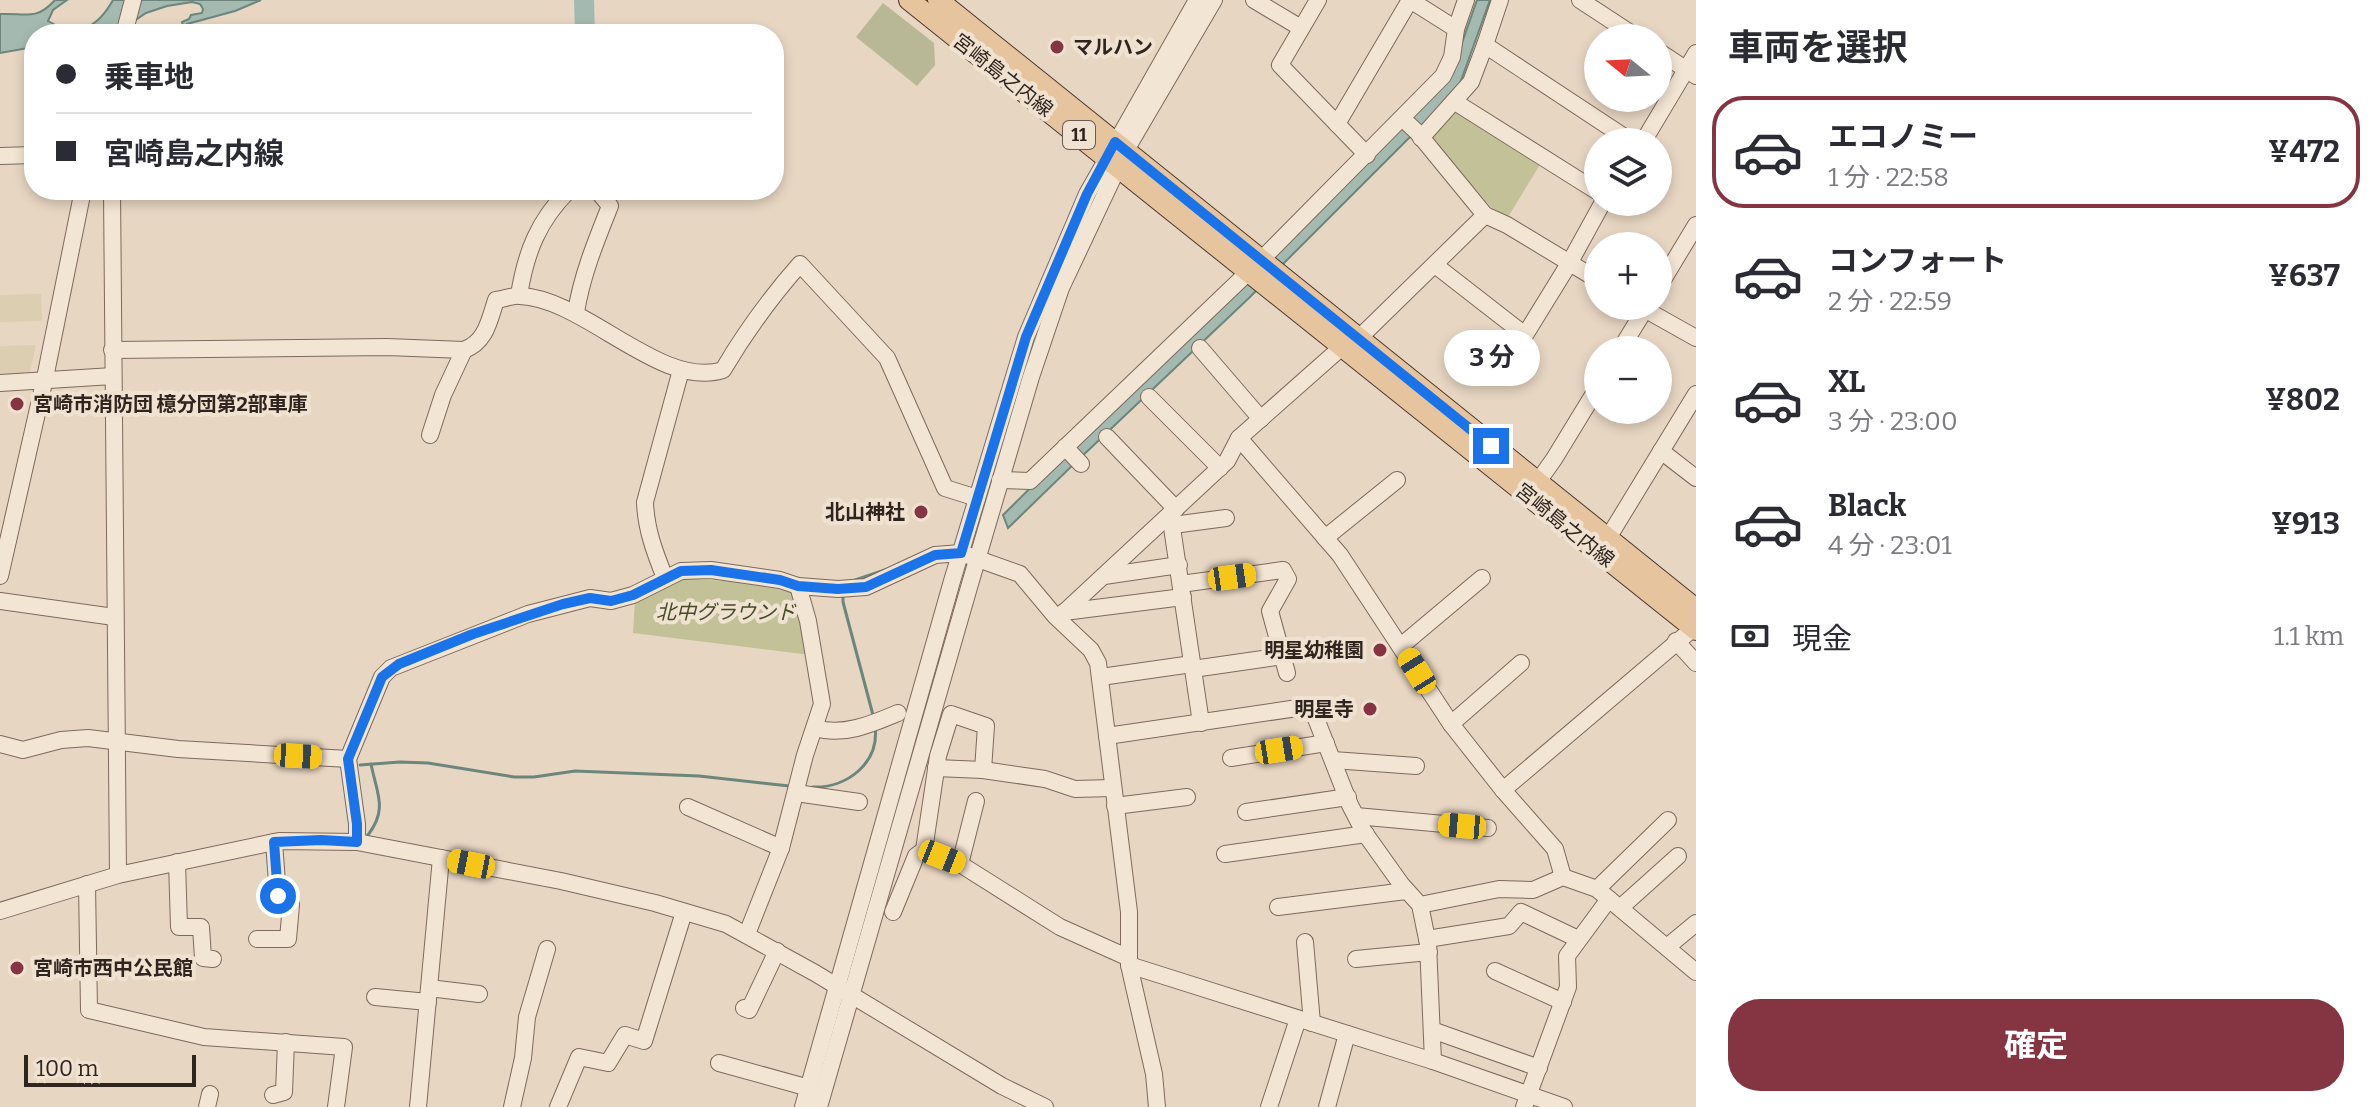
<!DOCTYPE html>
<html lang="ja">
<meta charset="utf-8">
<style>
:root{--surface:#fff;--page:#f7f7f7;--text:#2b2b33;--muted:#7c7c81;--line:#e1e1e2;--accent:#853441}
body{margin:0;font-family:Bitter,"Noto Sans JP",serif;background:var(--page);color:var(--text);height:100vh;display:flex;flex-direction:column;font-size:30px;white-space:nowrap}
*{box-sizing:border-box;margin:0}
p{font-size:26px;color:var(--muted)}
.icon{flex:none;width:44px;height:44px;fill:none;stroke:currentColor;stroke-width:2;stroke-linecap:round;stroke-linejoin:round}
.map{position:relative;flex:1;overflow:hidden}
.drawer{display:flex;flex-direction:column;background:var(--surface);width:680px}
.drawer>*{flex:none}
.banner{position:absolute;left:24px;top:24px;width:760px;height:176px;border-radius:32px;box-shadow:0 4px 12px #0003;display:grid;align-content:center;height:176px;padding:0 32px;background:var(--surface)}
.needle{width:52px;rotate:288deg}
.tools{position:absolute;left:1584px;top:24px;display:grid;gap:16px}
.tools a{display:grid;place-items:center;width:88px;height:88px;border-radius:50%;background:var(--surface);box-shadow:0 4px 12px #0003;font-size:40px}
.scale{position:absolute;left:24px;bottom:20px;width:172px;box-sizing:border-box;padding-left:8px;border:4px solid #30241e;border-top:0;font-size:22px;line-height:28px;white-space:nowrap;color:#30241e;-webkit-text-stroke:6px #efe2d0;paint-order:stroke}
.end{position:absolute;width:36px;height:36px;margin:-18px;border:10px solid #1a73e8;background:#fff;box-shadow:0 0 0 4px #fff}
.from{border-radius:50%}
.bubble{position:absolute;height:56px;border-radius:28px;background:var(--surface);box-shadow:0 4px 12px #0003;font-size:26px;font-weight:700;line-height:56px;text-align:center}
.car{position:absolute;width:24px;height:48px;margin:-24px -12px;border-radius:10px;box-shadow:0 0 6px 2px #0007;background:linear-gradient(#f5c518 24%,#345 0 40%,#f5c518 0 76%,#345 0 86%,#f5c518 0)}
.banner b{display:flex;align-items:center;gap:28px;height:76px;font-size:30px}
.banner b+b{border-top:2px solid var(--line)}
.banner i{width:20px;height:20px;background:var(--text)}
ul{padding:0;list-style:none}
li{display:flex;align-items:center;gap:24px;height:112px;margin:0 16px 12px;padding:0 16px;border:4px solid transparent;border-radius:32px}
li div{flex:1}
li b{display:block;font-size:30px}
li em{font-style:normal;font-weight:700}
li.current{border-color:var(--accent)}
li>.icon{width:72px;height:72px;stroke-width:1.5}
h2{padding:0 32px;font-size:36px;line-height:96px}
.pay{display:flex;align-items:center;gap:20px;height:88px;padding:0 32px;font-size:30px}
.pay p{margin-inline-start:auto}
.primary-button{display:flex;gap:16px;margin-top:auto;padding:16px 32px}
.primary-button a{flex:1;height:92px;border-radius:32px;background:var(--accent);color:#fff;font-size:32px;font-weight:700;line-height:92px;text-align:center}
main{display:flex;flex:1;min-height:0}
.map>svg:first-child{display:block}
</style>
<main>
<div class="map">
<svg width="1696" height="1107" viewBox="0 0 1696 1107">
<rect width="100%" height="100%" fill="#e7d6c2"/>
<g fill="#dbceb1">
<path d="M41,294l1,27 -42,1v-27z"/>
<path d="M36,345l-6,26 -3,3 -27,2v-30z"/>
</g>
<g fill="#c3c198">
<path d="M1454,112h6l81,51 -33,54 -16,-9 -59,-66v-9z"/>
<path d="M682,578l68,5 42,9 18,63 -177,-22 2,-32z"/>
</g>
<path fill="#b9b896" d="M883,3l51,40 1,22 -18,21 -61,-49z"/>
<g fill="#a4bab0" stroke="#6c867c" stroke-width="2">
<path d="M55,0h12l-14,10 -5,11c30,18 50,6 65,-21h148l-26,11 -48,13 2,10h-4l-3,-12 7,-3 2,-4 11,-2 1,-4 -3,-5 -8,-2 -25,4 -21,7 -31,21h-81v13l-34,6v-39c26,-1 36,7 55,-14z"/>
<path d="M1477,0h13l-32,89 -207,207 -173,164 -9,-10 380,-370z"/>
<path d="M1067,452l9,10 -68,66 -5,-13z"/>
</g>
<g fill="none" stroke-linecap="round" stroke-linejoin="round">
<g stroke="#6c867c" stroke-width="3">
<path d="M855,580l30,-10"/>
<path d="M843,595v7l30,113"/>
<path d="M360,765l40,-3 28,1 86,14h20l41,-6 124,5 90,10"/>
<path d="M813,787c34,1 67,-24 62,-61"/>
<path d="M368,835c20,-26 9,-41 3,-71"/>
</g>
<path stroke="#a4bab0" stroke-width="20" d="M584,0l1,34"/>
<g stroke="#7e695c" stroke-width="18">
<g id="minor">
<path d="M1254,0l47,28"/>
<path d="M1318,0l-38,65 87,90"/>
<path d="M1410,0l46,29"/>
<path d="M1580,0l58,38"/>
<path d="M124,34l9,-34"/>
<path d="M1485,45l15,-45"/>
<path d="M1658,51l38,25"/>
<path d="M1455,102l143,90"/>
<path d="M1403,119l14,13 68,83 22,10 91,55"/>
<path d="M1337,124l73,-124"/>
<path d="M1421,138l50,-56 14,-37 147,97"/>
<path d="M1643,142l53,-89"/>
<path d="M0,156l34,-1"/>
<path d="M112,190l6,685"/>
<path d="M1435,265l90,70 45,-73 33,-60"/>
<path d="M1658,288l38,-63"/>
<path d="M519,295c7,-43 19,-74 50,-105"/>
<path d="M1639,306l57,32"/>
<path d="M576,312c6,-37 20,-71 34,-106l-13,-16"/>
<path d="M1358,339l127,-124"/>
<path d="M1200,348l61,71"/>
<path d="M112,350l275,-3 77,3c22,-8 25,-29 32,-50 8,-1 17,-5 24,-4 64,2 141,94 203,74 23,-39 47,-72 77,-106l87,94 58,130 32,10"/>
<path d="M1620,350l27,-44"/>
<path d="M0,383l113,-7"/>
<path d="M1149,397l71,71"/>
<path d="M430,435l13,-40 21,-45"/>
<path d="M1107,437l69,72"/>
<path d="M1239,438l101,117 111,169 52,66 52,59 8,28"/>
<path d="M1065,447l16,17"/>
<path d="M1661,451l35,27"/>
<path d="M1000,480l30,1 231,-221 182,-184 9,-19 4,-28 10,-29"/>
<path d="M1532,490l22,-31 44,-72"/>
<path d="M1170,514l31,209"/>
<path d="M1173,525l53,-7"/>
<path d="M1325,538l72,-58"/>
<path d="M1608,538l88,-144"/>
<path d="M0,576l45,-198 38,-188"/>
<path d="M1104,576l75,-11"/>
<path d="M665,578c-10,-25 -19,-48 -20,-76l36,-132"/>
<path d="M1181,584l102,-14 5,9 -18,32 17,62"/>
<path d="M0,601l114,16"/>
<path d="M1064,612l119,-15"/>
<path d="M1058,618l169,-157 12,-23 104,-92"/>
<path d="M1676,641l20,22"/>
<path d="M1401,646l81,-68"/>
<path d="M1193,669l90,-13"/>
<path d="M1101,677l91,-13"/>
<path d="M1451,724l70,-61"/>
<path d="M816,728c27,9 58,-5 82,-15"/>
<path d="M1107,736l204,-30 39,99 14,27 37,52 19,21 8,39 5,117"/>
<path d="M0,744l23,6 38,-10 27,-2 90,11 170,10"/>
<path d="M1231,758l95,-15"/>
<path d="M1333,760l83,6"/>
<path d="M936,768l47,2 62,9 30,10 37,-1"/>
<path d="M1503,790l193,-164"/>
<path d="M796,793l63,9"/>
<path d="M1115,806l72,-9"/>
<path d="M688,807l93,41"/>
<path d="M1246,812l102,-15"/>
<path d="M1356,816l132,12"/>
<path d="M357,842v-18l-9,-65 34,-82 9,-9 137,-54 62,-16 21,3 22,-6 48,-24 30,-1 69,10 18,6 40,3 28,-2 69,-32 26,-2 59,21 35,42 36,34 7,13 31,249v53l25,109 3,33"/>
<path d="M924,850l14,-94 13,-42 35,12 -3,44"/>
<path d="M1225,854l141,-20"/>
<path d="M177,862l2,65h22l2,31 10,1"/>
<path d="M960,864l16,-63"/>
<path d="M87,884l2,126 115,27 140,10 -8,60"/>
<path d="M1597,889l71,-69"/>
<path d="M1420,905l79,-16 34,1 30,-13 34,12 99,83"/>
<path d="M1278,907l128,-16"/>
<path d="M1620,908l58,-52"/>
<path d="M0,911l118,-36 161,-34 78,1 204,39 94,22 71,21 89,49 187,113 43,21"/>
<path d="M893,912l23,-56 8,-6 36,14 100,63 69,31"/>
<path d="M747,934l34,-86 24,-93 17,-51 -14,-83 -10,-35"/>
<path d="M257,939h31l3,-34 -13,-9 -4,-54"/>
<path d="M1427,939l82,-13 12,-14 57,27"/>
<path d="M1305,942l7,81"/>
<path d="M1667,947l29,-24"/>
<path d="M1356,959l73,-7"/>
<path d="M1129,965l304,96 131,46"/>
<path d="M1495,971l68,31"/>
<path d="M429,988l50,6"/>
<path d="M375,997l53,5"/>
<path d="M744,1008l5,2 28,-59"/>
<path d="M1432,1030l107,38"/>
<path d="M719,1063l90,25"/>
<path d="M273,1095l11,-3 2,-50"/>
<path d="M207,1107l3,-13"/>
<path d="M418,1107l23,-249"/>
<path d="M512,1107l11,-49 4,-41 20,-68"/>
<path d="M558,1107l21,-50 29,6 17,-28 19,6 40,-129"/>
<path d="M803,1107l149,-526 74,-244 61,-143 110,-194"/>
<path d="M819,1107l153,-530 59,-200 30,-89 65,-138 88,-150"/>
<path d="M1269,1107l29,-88"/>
<path d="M1327,1107l20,-73"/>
<path d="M1524,1107l44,-120 -1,-31 42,-57"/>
</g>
</g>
<g stroke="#4c382f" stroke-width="22">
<g id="major">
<path d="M909,0l787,630"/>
<path d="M938,0l758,609"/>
</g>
</g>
<use href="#minor" stroke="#f3e5d4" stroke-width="16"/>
<use href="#major" stroke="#e6c49e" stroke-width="20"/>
</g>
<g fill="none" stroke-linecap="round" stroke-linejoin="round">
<path stroke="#1a73e8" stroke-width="10" d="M278,896l-4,-54 47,-2 36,2v-18l-9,-65 34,-82 17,-13 74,-30 90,-30 27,-6 21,3 22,-6 48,-24 30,-1 69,10 18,6 40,3 28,-2 69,-32 26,-2 65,-216 61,-143 28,-52 376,304"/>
</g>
<g fill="#853441" stroke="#efe2d0" stroke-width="3">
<circle cx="1057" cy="47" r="8"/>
<circle cx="17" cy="404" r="8"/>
<circle cx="921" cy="512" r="8"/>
<circle cx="1380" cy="650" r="8"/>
<circle cx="1370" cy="709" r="8"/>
<circle cx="17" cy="968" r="8"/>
</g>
<g text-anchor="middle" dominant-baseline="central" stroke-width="8" stroke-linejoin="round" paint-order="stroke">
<rect fill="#efe2d0" stroke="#695d53" stroke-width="2" x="1063" y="121" width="32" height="28" rx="6"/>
<g font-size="18" font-weight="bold" fill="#30241e">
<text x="1079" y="135">11</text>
</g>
<g font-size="20" font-weight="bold" fill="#30241e" stroke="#efe2d0" text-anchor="start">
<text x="1073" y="47">マルハン</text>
<text x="33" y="404">宮崎市消防団 檍分団第2部車庫</text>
<text x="905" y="512" text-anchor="end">北山神社</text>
<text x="1364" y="650" text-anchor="end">明星幼稚園</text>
<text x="1354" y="709" text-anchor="end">明星寺</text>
<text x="33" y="968">宮崎市西中公民館</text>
</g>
<g font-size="20" fill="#30241e" stroke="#efe2d0">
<text transform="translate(1003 75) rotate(38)">宮崎島之内線</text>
<text transform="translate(1565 525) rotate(39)">宮崎島之内線</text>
</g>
<g font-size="20" font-style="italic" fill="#464a27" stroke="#efe2d0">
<text x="726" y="612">北中グラウンド</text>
</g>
</g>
</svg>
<div class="tools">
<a><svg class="needle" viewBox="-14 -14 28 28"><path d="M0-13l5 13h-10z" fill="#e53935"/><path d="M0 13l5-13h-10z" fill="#7c7c81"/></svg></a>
<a><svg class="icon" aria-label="layers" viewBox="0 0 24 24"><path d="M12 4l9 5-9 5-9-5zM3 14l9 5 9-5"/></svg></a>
<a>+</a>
<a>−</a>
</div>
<div class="scale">100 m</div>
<i class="end from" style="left:278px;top:896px"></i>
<i class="end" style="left:1491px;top:446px"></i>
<div class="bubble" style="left:1444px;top:330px;width:96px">3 分</div>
<i class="car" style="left:1232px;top:577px;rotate:82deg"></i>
<i class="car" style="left:1417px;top:671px;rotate:328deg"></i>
<i class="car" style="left:1279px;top:750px;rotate:81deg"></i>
<i class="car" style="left:298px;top:756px;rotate:93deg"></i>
<i class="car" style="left:1462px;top:826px;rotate:275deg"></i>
<i class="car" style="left:942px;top:857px;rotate:112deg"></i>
<i class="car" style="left:471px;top:864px;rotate:281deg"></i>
<div class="banner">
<b><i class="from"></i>乗車地</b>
<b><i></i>宮崎島之内線</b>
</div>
</div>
<section class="drawer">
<h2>車両を選択</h2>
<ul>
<li class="current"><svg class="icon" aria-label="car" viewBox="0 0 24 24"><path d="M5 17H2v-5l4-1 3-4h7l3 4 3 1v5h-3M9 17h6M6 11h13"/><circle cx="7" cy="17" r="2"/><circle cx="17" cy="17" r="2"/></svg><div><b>エコノミー</b><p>1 分 · 22:58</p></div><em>¥472</em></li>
<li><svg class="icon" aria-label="car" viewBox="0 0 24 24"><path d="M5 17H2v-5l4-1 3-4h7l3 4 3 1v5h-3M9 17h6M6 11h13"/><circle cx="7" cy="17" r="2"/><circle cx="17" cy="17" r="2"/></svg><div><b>コンフォート</b><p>2 分 · 22:59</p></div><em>¥637</em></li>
<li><svg class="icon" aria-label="car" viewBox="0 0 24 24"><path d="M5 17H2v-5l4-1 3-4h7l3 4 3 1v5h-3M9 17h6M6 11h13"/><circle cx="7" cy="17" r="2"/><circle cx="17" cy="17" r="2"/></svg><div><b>XL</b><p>3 分 · 23:00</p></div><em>¥802</em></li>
<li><svg class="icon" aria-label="car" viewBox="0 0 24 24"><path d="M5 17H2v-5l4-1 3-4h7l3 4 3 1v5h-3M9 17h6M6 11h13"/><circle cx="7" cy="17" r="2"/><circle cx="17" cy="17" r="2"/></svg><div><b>Black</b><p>4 分 · 23:01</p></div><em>¥913</em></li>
</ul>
<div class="pay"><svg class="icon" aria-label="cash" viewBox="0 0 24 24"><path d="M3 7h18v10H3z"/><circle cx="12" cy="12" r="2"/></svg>現金<p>1.1 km</p></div>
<div class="primary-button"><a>確定</a></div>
</section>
</main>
